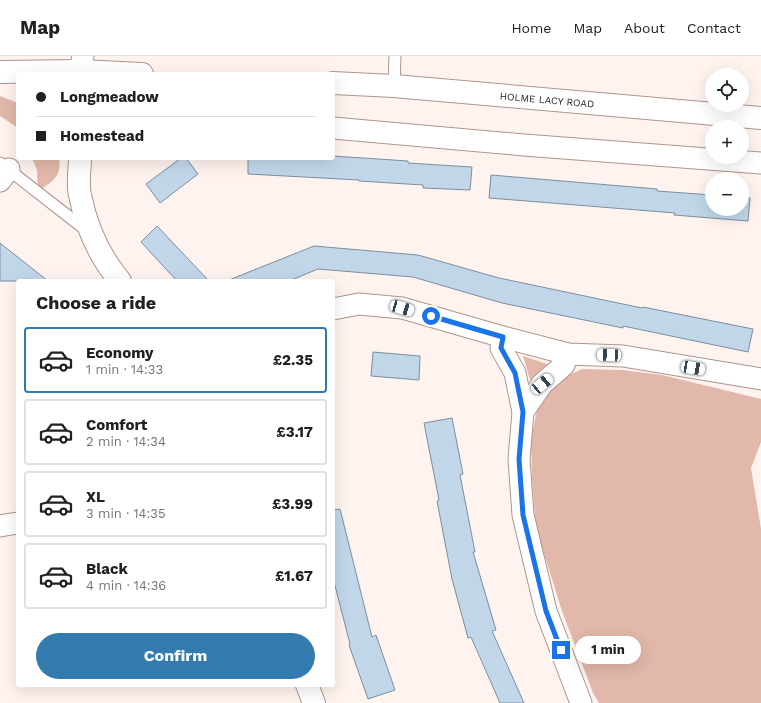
<!DOCTYPE html>
<meta charset="utf-8">
<style>
:root{--surface:#fff;--page:#f2f2f2;--text:#202124;--muted:#757577;--line:#e0e0e0;--accent:#337baf}
body{margin:0;font-family:"Work Sans",sans-serif;background:var(--page);color:var(--text);height:100vh;display:flex;flex-direction:column;font-size:15px;white-space:nowrap}
*{box-sizing:border-box;margin:0}
p{font-size:13px;color:var(--muted)}
.icon{flex:none;width:22px;height:22px;fill:none;stroke:currentColor;stroke-width:2;stroke-linecap:round;stroke-linejoin:round}
.map{position:relative;flex:1;overflow:hidden}
.details{position:absolute;left:16px;top:223px;width:319px;height:408px;display:flex;flex-direction:column;background:var(--surface);border-radius:4px;box-shadow:0 4px 16px #0002}
.details>*{flex:none}
.guide{position:absolute;left:16px;top:16px;width:319px;height:88px;border-radius:4px;box-shadow:0 4px 16px #0002;display:grid;align-content:center;height:88px;padding:0 20px;background:var(--surface)}
.tools{position:absolute;left:705px;top:12px;display:grid;gap:8px}
.tools a{display:grid;place-items:center;width:44px;height:44px;border-radius:50%;background:var(--surface);box-shadow:0 4px 16px #0002;font-size:20px}
.end{position:absolute;width:18px;height:18px;margin:-9px;border:5px solid #1a73e8;background:#fff;box-shadow:0 0 0 2px #fff}
.from{border-radius:50%}
.bubble{position:absolute;height:28px;border-radius:14px;background:var(--surface);box-shadow:0 4px 16px #0002;font-size:13px;font-weight:700;line-height:28px;text-align:center}
.car{position:absolute;width:12px;height:24px;margin:-12px -6px;border-radius:5px;box-shadow:0 0 3px 1px #0007;background:linear-gradient(#fff 24%,#345 0 40%,#fff 0 76%,#345 0 86%,#fff 0)}
.guide b{display:flex;align-items:center;gap:14px;height:38px;font-size:15px}
.guide b+b{border-top:1px solid var(--line)}
.guide i{width:10px;height:10px;background:var(--text)}
ul{padding:0;list-style:none}
li{display:flex;align-items:center;gap:12px;height:66px;margin:0 8px 6px;padding:0 12px;border:2px solid var(--line);border-radius:4px}
li div{flex:1}
li b{display:block;font-size:15px}
li em{font-style:normal;font-weight:700}
li.active{border-color:var(--accent)}
li>.icon{width:36px;height:36px;stroke-width:1.5}
h2{padding:0 20px;font-size:18px;line-height:48px}
.primary-button{display:flex;gap:8px;margin-top:auto;padding:8px 20px}
.primary-button a{flex:1;height:46px;border-radius:24px;background:var(--accent);color:#fff;font-size:16px;font-weight:700;line-height:46px;text-align:center}
header{display:flex;align-items:center;gap:24px;box-sizing:border-box;height:56px;padding:0 20px;background:var(--surface);border-bottom:1px solid var(--line)}
header strong{font-size:19px}
nav{display:flex;gap:22px;margin-inline-start:auto;font-size:14px}
.map>svg:first-child{display:block}
</style>
<header>
<strong>Map</strong>
<nav><a>Home</a><a>Map</a><a>About</a><a>Contact</a></nav>
</header>
<div class="map">
<svg width="761" height="647" viewBox="0 0 761 647">
<rect width="100%" height="100%" fill="#fff3ef"/>
<g fill="#e1b8a9">
<path d="M0,40l18,7v25l-18,-12z"/>
<path d="M32,102h27c3,19 -7,24 -21,33l-1,-21z"/>
<path d="M523,300l27,9 -19,18z"/>
<path d="M582,313l40,1 40,5 99,24v43l-10,26 10,61v174h-162l-6,-10 -31,-82 -26,-83 -4,-49 -1,-40 6,-29 9,-16 15,-15z"/>
</g>
<g fill="#c1d7e9" stroke="#7a8e9f">
<path d="M333,100l75,5v2l64,4 -2,23 -47,-2v-3l-64,-4v-1l-111,-6v-16h85z"/>
<path d="M181,102h5l12,16 -38,29 -14,-19z"/>
<path d="M491,119l166,14v2l55,4v14h30v-12l8,1 -2,23 -74,-6 1,-2 -186,-15z"/>
<path d="M157,170l52,55h-32l-36,-39z"/>
<path d="M0,187l48,38h-48z"/>
<path d="M314,190l104,9 81,23 143,30 1,-1 110,22 -5,23 -125,-26v2l-121,-25 -89,-26 -95,-8 -29,12h-60v-1z"/>
<path d="M373,296l47,4 -1,24 -48,-4z"/>
<path d="M452,362l11,56 -3,1 15,77h-2l23,78 -4,1 32,72h-24l-29,-66 -3,1 -16,-59 -15,-78 2,-1 -15,-77z"/>
<path d="M340,453l32,128 4,-2 19,55 -27,9 -19,-54 1,-1 -17,-66v-68z"/>
</g>
<g fill="none" stroke-linecap="round" stroke-linejoin="round">
<g stroke="#af948b" stroke-width="13">
<g id="service">
<path d="M394,30l1,-30"/>
<path d="M0,107l86,67"/>
</g>
</g>
<g stroke="#af948b" stroke-width="23">
<g id="minor">
<path d="M80,15l3,-15"/>
<path d="M333,72l191,17 237,18"/>
<path d="M0,125l9,-12"/>
<path d="M333,253l26,-5 43,4 101,29 65,17 55,2 138,23"/>
<path d="M503,281l-2,11 14,25 8,39 -4,47 4,56 23,96 35,92"/>
<path d="M523,356l19,-28 22,-19 4,-11"/>
<path d="M0,470l18,-3"/>
</g>
</g>
<g stroke="#af948b" stroke-width="24">
<g id="tertiary">
<path d="M0,16l80,-1 62,3"/>
<path d="M333,27l61,3 367,32"/>
<path d="M80,102c0,12 -3,26 0,37 6,31 20,62 40,86"/>
<path d="M307,629l7,18"/>
</g>
</g>
<use href="#service" stroke="#fff" stroke-width="11"/>
<use href="#minor" stroke="#fff" stroke-width="21"/>
<use href="#tertiary" stroke="#fff" stroke-width="22"/>
</g>
<g fill="none" stroke-linecap="round" stroke-linejoin="round">
<path stroke="#1a73e8" stroke-width="5" d="M431,260l72,21 -2,11 14,25 8,39 -4,47 4,56 23,96 15,39"/>
</g>
<g text-anchor="middle" dominant-baseline="central" stroke-width="3" stroke-linejoin="round" paint-order="stroke">
<g font-size="10" fill="#201713" stroke="#fff">
<text transform="translate(547 44) rotate(5)">HOLME LACY ROAD</text>
</g>
</g>
</svg>
<div class="tools">
<a><svg class="icon" aria-label="locate" viewBox="0 0 24 24"><circle cx="12" cy="12" r="6"/><path d="M12 2v4M12 18v4M2 12h4M18 12h4"/></svg></a>
<a>+</a>
<a>−</a>
</div>
<i class="end from" style="left:431px;top:260px"></i>
<i class="end" style="left:561px;top:594px"></i>
<div class="bubble" style="left:575px;top:580px;width:66px">1 min</div>
<i class="car" style="left:402px;top:252px;rotate:106deg"></i>
<i class="car" style="left:609px;top:299px;rotate:272deg"></i>
<i class="car" style="left:693px;top:312px;rotate:100deg"></i>
<i class="car" style="left:542px;top:328px;rotate:50deg"></i>
<div class="guide">
<b><i class="from"></i>Longmeadow</b>
<b><i></i>Homestead</b>
</div>
<section class="details">
<h2>Choose a ride</h2>
<ul>
<li class="active"><svg class="icon" aria-label="car" viewBox="0 0 24 24"><path d="M5 17H2v-5l4-1 3-4h7l3 4 3 1v5h-3M9 17h6M6 11h13"/><circle cx="7" cy="17" r="2"/><circle cx="17" cy="17" r="2"/></svg><div><b>Economy</b><p>1 min · 14:33</p></div><em>£2.35</em></li>
<li><svg class="icon" aria-label="car" viewBox="0 0 24 24"><path d="M5 17H2v-5l4-1 3-4h7l3 4 3 1v5h-3M9 17h6M6 11h13"/><circle cx="7" cy="17" r="2"/><circle cx="17" cy="17" r="2"/></svg><div><b>Comfort</b><p>2 min · 14:34</p></div><em>£3.17</em></li>
<li><svg class="icon" aria-label="car" viewBox="0 0 24 24"><path d="M5 17H2v-5l4-1 3-4h7l3 4 3 1v5h-3M9 17h6M6 11h13"/><circle cx="7" cy="17" r="2"/><circle cx="17" cy="17" r="2"/></svg><div><b>XL</b><p>3 min · 14:35</p></div><em>£3.99</em></li>
<li><svg class="icon" aria-label="car" viewBox="0 0 24 24"><path d="M5 17H2v-5l4-1 3-4h7l3 4 3 1v5h-3M9 17h6M6 11h13"/><circle cx="7" cy="17" r="2"/><circle cx="17" cy="17" r="2"/></svg><div><b>Black</b><p>4 min · 14:36</p></div><em>£1.67</em></li>
</ul>
<div class="primary-button"><a>Confirm</a></div>
</section>
</div>
